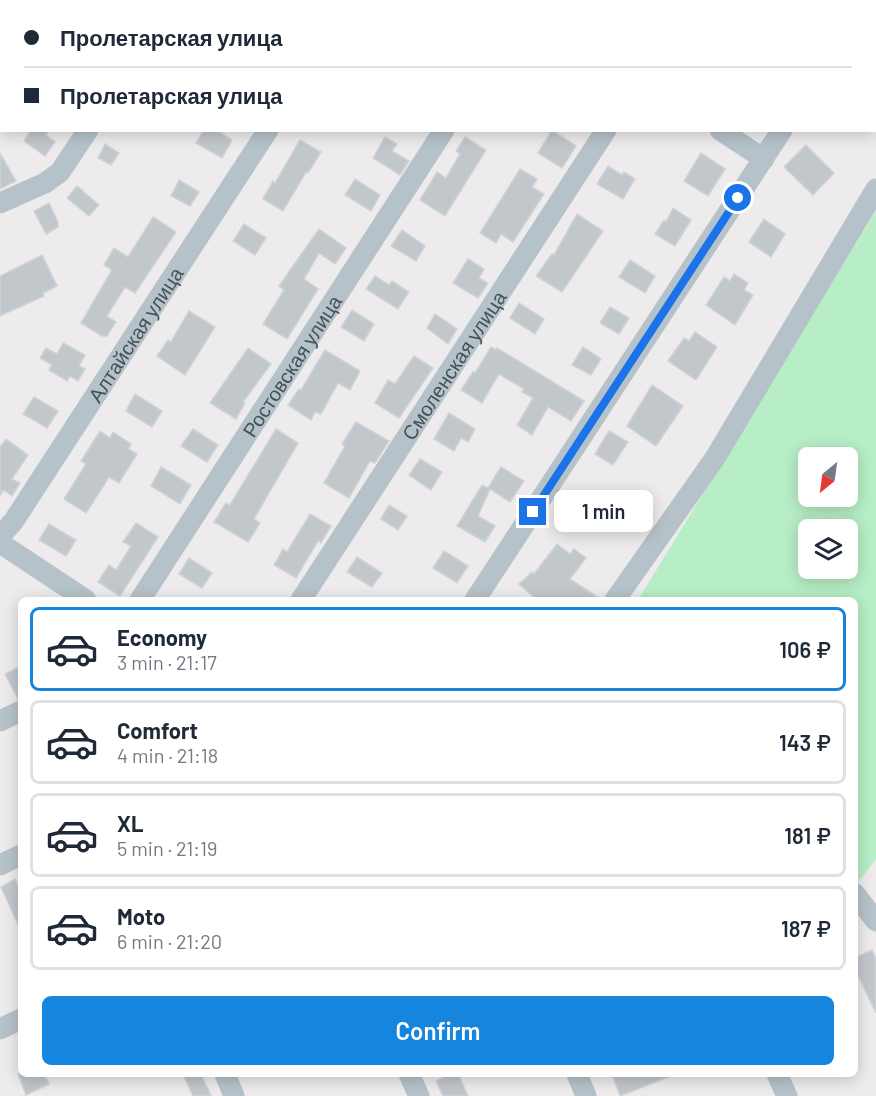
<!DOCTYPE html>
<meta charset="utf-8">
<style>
:root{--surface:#fff;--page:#f2f2f3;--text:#1f2937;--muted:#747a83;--line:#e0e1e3;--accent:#1685de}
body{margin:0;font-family:Barlow,sans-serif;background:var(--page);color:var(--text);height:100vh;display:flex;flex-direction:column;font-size:22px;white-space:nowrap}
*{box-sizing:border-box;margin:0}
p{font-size:20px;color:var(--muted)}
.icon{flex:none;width:33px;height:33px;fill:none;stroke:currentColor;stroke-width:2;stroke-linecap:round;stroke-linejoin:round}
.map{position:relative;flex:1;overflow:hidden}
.sheet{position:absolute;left:18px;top:597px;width:840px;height:480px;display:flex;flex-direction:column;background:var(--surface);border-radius:9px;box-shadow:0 3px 15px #0003}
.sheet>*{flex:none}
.hud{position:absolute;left:0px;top:0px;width:876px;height:132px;box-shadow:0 3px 15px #0003;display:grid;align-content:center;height:132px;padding:0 24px;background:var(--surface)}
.needle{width:39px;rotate:209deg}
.tools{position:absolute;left:798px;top:447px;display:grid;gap:12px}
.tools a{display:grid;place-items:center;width:60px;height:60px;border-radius:9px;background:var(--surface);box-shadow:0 3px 15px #0003;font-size:30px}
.end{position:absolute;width:27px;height:27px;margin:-14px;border:8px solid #1a73e8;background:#fff;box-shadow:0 0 0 3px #fff}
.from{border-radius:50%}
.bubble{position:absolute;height:42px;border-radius:9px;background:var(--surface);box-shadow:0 3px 15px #0003;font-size:20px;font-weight:600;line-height:42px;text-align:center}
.hud b{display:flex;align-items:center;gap:21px;height:57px;font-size:22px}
.hud b+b{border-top:2px solid var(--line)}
.hud i{width:15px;height:15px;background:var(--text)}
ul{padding:10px 0 0;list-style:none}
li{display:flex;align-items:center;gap:18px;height:84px;margin:0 12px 9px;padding:0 12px;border:3px solid var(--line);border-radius:9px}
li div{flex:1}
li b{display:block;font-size:22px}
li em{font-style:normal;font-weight:600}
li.current{border-color:var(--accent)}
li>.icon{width:54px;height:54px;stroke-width:1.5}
.button{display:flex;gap:12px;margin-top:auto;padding:12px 24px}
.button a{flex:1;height:69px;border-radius:9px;background:var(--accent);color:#fff;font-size:24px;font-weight:600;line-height:69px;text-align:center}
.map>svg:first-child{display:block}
</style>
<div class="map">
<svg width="876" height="1096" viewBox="0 0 876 1096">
<rect width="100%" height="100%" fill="#eeebec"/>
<path fill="#b7eec6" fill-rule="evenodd" d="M876,211v648l-16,21 -5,-6v-274h-217zM808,458h40v38h-40zM808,530h40v38h-40z"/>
<g fill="#c2c7cc" stroke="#cfd3d8" stroke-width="1.5">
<path d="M31,130h18l-3,5 9,7 -10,14 -21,-15z"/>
<path d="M204,130h12l16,10 -10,18 -26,-15z"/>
<path d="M552,130l24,16 -14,22 -24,-15z"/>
<path d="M385,137l12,7 -5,7 17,10 -9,14 -27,-17z"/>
<path d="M465,137l21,13 -41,66 -25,-16 17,-28 9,6 14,-24 -4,-3z"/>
<path d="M300,140l21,12 -13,21 -2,-1 -23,39 -20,-12 10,-18 2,2z"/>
<path d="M105,144l14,9 -8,12 -13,-7z"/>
<path d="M806,145l28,28 -21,22 -29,-28z"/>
<path d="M0,153l16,28 -16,8z"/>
<path d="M701,153l24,16 -17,27 -24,-15z"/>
<path d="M608,166l14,9 2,-3 11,7 -12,20 -26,-15z"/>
<path d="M520,169l17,10 -5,8 12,7 -31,48 -12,-8 -5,9 -16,-10z"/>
<path d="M355,179l25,16 -9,16 -26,-16z"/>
<path d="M179,180l20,12 -9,14 -19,-10z"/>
<path d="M77,186l22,19 -10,11 -22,-18z"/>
<path d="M49,203l9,19v5l-12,7 -12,-23z"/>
<path d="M673,208l18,12 -16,26 -20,-12 9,-14 2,2z"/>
<path d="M577,214l26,17 -41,61 -26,-16 16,-22 2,1z"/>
<path d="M153,217l23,15 -41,61 -10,-6 -18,29 9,6 -9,14h-5l-21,-13 31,-53 -8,-5 10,-17 14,9z"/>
<path d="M764,219l21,15 -14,23 -22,-15z"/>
<path d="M244,224l22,14 -11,17 -22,-14z"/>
<path d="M319,229l27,19 -11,16 -16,-11 -15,26 14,10 -31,50 -24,-15 21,-34 -5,-4z"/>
<path d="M402,230l23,16 -9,15 -25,-15z"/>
<path d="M42,255l15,31 -14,7 1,3 -44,20v-40z"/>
<path d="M468,259l16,10 -5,9 9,5 -10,15 -25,-15z"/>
<path d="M630,260l25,16 -10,17 -26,-16z"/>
<path d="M734,274l14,9 -4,7 9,5 -18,30 -29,-20 18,-28 6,4z"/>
<path d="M375,276l14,9 3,-4 17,11 -11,17 -32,-20z"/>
<path d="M519,303l25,16 -9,15 -25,-16z"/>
<path d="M610,307l19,11 -10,16 -19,-11z"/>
<path d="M352,310l22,14 -10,17 -23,-14z"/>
<path d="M189,311l26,16 -30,48 -28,-19 11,-16 3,2z"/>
<path d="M435,314l22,15 -9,15 -21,-16z"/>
<path d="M695,332l22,15 -21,33 -28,-19 16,-23 5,3z"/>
<path d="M63,343l22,12 -6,11 6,3 -7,12 -8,-5 -3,5 -18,-11 3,-5 -12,-7 6,-10 11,6z"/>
<path d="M491,347l5,3 1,-2 87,53 -13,20 -23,-14 -16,28 -15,-10 16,-27 -11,-6 2,-3 -25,-15 -17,29 -21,-13 12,-18 2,1z"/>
<path d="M583,347l18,12 -10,16 -19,-10z"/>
<path d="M248,348l23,16 -28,38 2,1 -9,16 -26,-16z"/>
<path d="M325,350l35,21 -10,19 -12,-7 -17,31 -6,-2 -4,8 -23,-15 11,-16 2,1z"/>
<path d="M414,356l19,12 -34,50 -24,-15 13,-23 7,4z"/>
<path d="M652,385l31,21 -27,40 -29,-20z"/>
<path d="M135,394l27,17 -10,16 -26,-16z"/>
<path d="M34,397l24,14 -11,17 -24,-14z"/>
<path d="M449,413l26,16 -7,13 -7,-4 -7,13 -20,-12z"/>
<path d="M356,422l33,19 -14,22 -5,-2 -21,37 -25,-15 21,-37 -3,-2z"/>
<path d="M193,429l25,16 -11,17 -26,-16z"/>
<path d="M276,429l22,14 -44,76 6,4 -12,19 -34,-20 12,-19 4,2z"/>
<path d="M100,431l10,7 3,-6 18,12 -3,5 9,5 -18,29 -10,-6 -23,36 -22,-14 22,-35 -5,-3z"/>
<path d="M609,431l19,11 -15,23 -18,-11z"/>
<path d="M6,439l22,16 -16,24 8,4 -8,13 -8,-6 -4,5v-48z"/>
<path d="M420,459l22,13 -11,18 -22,-15z"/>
<path d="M161,467l30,18 -11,19 -29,-18z"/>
<path d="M501,467l23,14 -14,21 -20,-13 -12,27 17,10 -10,16 -28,-16 25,-41 6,3z"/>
<path d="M389,505l18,11 -9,14 -17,-11z"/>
<path d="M310,514l21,12 -10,17 -3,-2 -22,37 -22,-13 9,-16 4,3z"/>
<path d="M136,523l22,14 -38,59 -22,-14 11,-17 7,5 15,-24 -8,-4z"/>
<path d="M49,524l27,16 -10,16 -27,-16z"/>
<path d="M557,544l13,10 4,-5 12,9 -16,21 32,21h-65l-18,-16 13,-12 2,2z"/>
<path d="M444,551l24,15 -11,17 -24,-15z"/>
<path d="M357,557l25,16 -10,14 -25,-15z"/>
<path d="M189,558l23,15 -10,15 -23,-14z"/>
<path d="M21,666v32l-3,1 -13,-25z"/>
<path d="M15,879l6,14v38l-20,-44z"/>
<path d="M872,950l4,9v54l-21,-44v-11z"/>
<path d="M18,1074h26l5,10 -23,11z"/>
<path d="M183,1074h18l10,22h-18z"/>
<path d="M450,1074h8l10,22h-25l-7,-15z"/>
<path d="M612,1074h61v1l-53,21z"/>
</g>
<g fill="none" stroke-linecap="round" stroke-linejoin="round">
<g stroke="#b6c2c9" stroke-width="21">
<path d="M133,0v2"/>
<path d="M520,0l2,2"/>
<path d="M46,2l3,-2"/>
<path d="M351,2l1,-2"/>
<path d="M690,2l1,-2"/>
<path d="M867,2l1,-2"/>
<path d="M0,22h2"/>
<path d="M720,130l44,29"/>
<path d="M0,203l45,-20 15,-11 28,-42"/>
<path id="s1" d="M0,536l13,-14 255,-392"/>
<path d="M0,543l86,57"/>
<path id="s2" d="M140,600l304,-470"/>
<path id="s3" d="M301,600l305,-470"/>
<path d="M475,600l307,-470"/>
<path d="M615,600l100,-142 161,-269"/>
<path d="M0,721l21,-10"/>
<path d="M0,865l21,-10"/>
<path d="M855,894l21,27"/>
<path d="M0,1029l21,-10"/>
<path d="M225,1074l9,22"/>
<path d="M409,1074l10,22"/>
<path d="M577,1074l9,22"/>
<path d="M777,1074l10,22"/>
</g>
</g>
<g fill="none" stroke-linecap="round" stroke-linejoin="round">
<path stroke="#1a73e8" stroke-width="8" d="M533,512l205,-314"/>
</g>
<g text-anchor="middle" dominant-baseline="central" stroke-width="4.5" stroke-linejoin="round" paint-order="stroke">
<g font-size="20" fill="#445159" stroke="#fff">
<text stroke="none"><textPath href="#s1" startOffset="243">Алтайская улица</textPath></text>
<text stroke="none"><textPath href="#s2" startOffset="279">Ростовская улица</textPath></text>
<text stroke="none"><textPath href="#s3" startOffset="280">Смоленская улица</textPath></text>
</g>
</g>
</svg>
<div class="tools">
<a><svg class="needle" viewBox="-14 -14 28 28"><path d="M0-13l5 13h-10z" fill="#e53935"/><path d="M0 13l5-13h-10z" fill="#747a83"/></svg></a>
<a><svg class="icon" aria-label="layers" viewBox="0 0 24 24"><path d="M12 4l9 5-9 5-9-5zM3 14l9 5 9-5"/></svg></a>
</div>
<i class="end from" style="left:738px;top:198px"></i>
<i class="end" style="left:533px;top:512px"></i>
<div class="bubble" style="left:554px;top:490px;width:99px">1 min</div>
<div class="hud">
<b><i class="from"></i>Пролетарская улица</b>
<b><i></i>Пролетарская улица</b>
</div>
<section class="sheet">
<ul>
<li class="current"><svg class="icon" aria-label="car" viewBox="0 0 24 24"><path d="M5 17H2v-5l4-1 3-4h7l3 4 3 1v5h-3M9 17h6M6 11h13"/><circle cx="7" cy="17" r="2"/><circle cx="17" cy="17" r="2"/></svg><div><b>Economy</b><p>3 min · 21:17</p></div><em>106 ₽</em></li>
<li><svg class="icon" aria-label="car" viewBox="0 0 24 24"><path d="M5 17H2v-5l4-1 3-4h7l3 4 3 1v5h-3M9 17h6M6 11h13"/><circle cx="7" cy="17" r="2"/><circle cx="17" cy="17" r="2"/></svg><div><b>Comfort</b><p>4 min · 21:18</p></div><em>143 ₽</em></li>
<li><svg class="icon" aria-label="car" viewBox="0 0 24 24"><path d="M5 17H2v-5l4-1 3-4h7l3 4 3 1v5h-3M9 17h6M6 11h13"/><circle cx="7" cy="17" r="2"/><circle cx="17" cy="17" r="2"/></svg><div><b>XL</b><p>5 min · 21:19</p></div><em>181 ₽</em></li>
<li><svg class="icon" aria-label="car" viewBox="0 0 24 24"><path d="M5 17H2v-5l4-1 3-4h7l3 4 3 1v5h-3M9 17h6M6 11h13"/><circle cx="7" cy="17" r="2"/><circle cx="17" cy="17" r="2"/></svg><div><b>Moto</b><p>6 min · 21:20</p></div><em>187 ₽</em></li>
</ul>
<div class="button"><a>Confirm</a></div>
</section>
</div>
